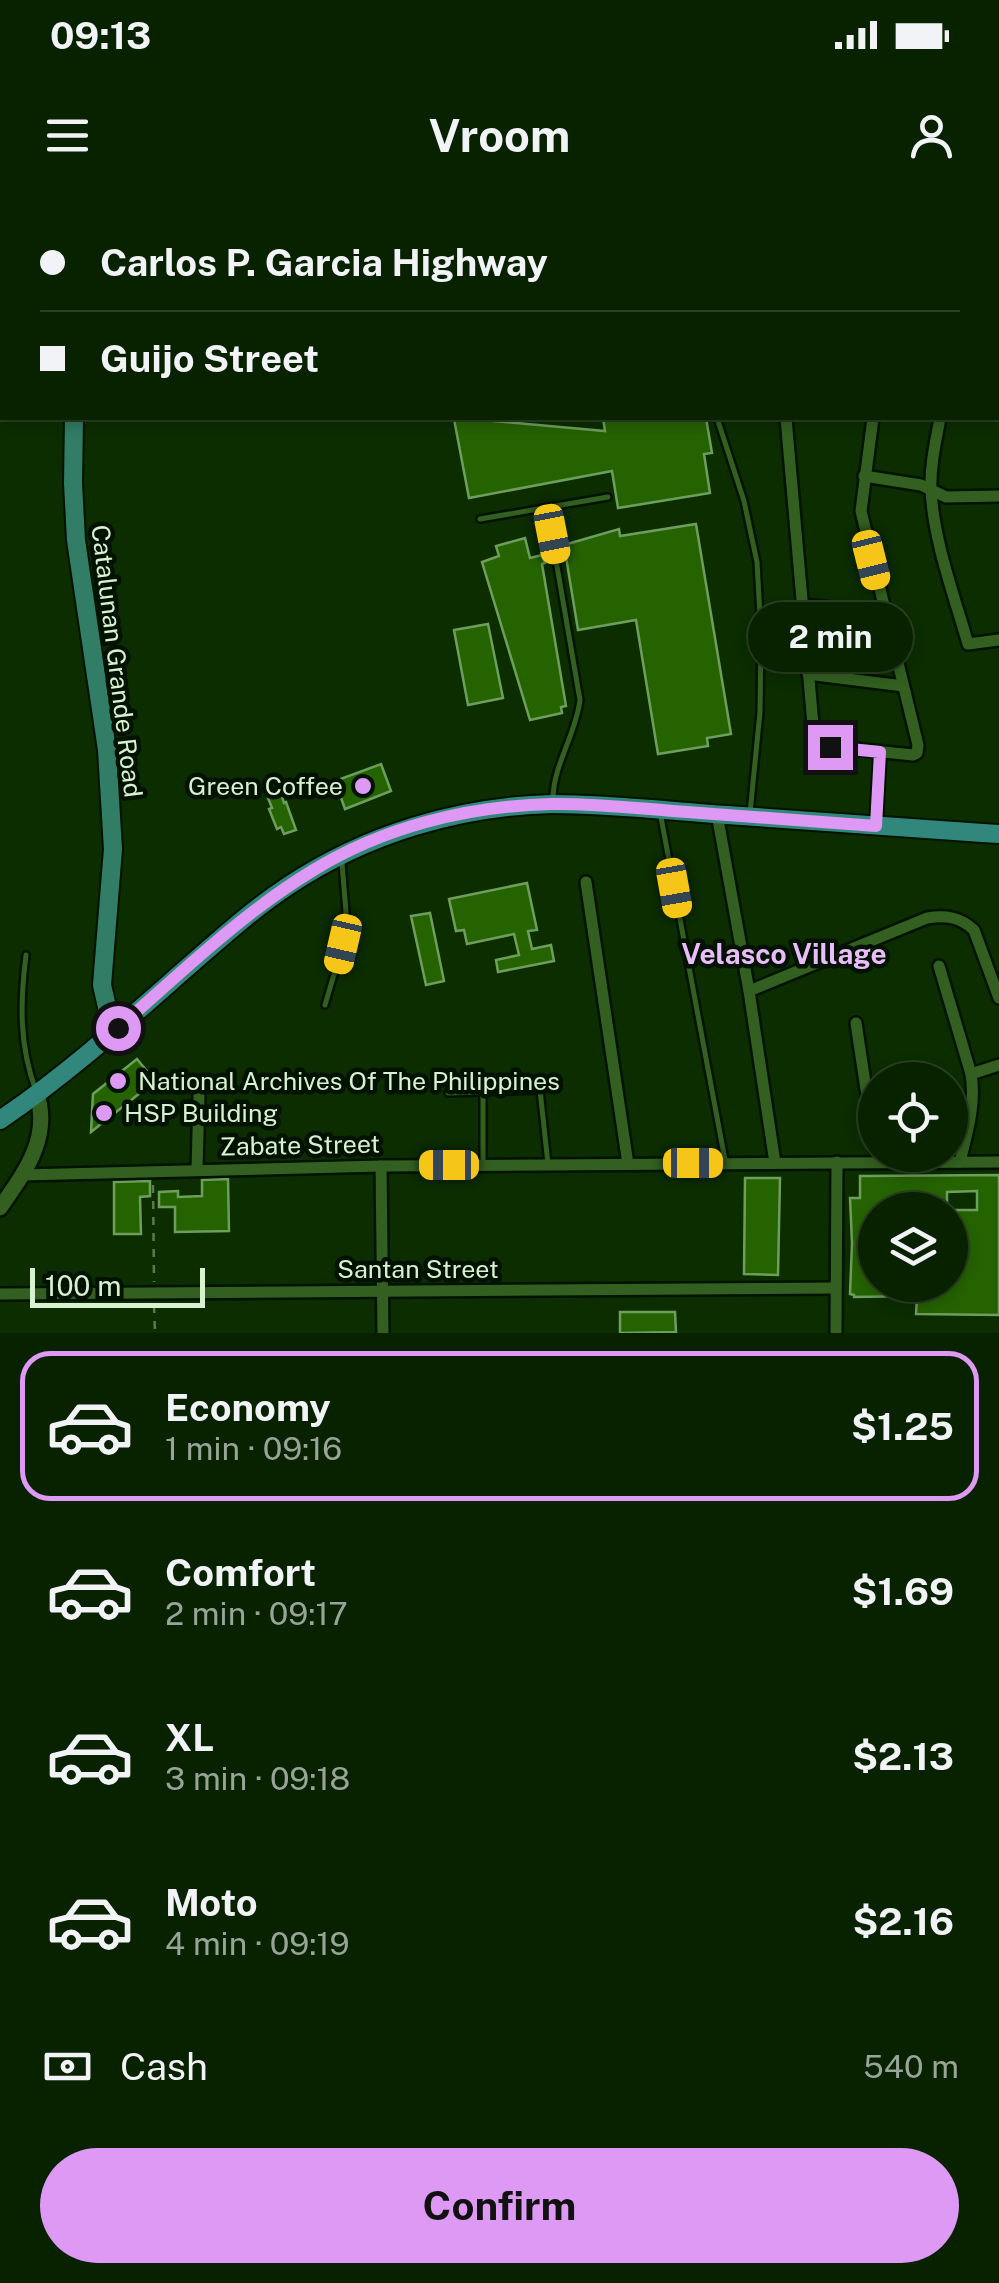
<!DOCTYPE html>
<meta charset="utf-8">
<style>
:root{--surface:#082200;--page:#162f0f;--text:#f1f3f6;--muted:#98a499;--line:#293f22;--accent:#dd99f3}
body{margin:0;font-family:"Public Sans",sans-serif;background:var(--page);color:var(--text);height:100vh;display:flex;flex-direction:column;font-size:38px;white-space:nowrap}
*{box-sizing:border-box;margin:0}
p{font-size:32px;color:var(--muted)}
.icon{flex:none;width:55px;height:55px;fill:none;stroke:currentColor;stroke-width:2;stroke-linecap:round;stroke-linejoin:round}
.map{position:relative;height:1133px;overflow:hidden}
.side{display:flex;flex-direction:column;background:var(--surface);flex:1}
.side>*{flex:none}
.top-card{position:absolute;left:0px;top:0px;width:1000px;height:220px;box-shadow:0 5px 15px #0003,0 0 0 2px var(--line);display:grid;align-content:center;height:220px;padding:0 40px;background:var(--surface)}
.controls{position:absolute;left:858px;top:862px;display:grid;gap:20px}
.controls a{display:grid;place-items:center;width:110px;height:110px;border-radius:50%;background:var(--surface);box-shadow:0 5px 15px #0003,0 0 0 2px var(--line);font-size:50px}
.scale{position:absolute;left:30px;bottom:25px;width:175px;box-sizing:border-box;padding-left:10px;border:5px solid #d8f2d0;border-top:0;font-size:28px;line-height:35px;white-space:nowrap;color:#d8f2d0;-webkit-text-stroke:8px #021200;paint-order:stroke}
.end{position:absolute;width:45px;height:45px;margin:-22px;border:12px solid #dd99f3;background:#111;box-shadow:0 0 0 5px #111}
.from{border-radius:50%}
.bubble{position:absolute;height:70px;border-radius:35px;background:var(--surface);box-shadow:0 5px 15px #0003,0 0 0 2px var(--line);font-size:32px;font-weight:700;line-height:70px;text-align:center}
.car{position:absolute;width:30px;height:60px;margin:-30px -15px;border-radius:12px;box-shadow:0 0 8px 2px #0007;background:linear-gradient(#f5c518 24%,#345 0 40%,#f5c518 0 76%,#345 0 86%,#f5c518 0)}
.top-card b{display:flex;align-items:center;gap:35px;height:95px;font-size:38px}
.top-card b+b{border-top:2px solid var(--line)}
.top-card i{width:25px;height:25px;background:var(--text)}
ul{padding:18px 0 0;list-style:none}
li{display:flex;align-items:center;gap:30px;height:150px;margin:0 20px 15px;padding:0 20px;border:5px solid transparent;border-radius:30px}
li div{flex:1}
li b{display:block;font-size:38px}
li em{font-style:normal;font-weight:700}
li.active{border-color:var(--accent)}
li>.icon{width:90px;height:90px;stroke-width:1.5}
.pay{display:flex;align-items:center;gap:25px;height:110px;padding:0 40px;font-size:38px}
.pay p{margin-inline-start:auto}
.primary-button{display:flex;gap:20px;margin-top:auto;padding:20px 40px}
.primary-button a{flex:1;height:115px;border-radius:60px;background:var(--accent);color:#111;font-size:40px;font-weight:700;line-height:115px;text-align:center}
.status{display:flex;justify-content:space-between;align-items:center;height:70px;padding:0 50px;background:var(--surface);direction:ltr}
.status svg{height:28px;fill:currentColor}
header{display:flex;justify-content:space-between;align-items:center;height:130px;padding:0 40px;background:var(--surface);font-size:45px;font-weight:700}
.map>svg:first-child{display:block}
</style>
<div class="status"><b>09:13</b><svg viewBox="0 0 49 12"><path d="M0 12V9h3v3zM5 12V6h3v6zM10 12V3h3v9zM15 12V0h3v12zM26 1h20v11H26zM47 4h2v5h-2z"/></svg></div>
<header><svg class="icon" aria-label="menu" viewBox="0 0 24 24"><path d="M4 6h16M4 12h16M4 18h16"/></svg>Vroom<svg class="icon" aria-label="person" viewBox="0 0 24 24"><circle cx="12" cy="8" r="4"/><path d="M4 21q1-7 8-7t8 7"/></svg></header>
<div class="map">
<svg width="999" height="1133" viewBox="0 0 999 1133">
<rect width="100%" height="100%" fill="#0b2d00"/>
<g fill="#256300" stroke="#6e9e5d" stroke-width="2.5" fill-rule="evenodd">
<path d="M461,218l144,13 -2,-13h103l6,35 -8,1 6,39 -92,15 -6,-37 -143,27 -15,-79z"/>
<path d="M696,324l35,210 -24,4 1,8 -50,8 -22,-134 -58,10 -14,-85 55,-16 1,7z"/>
<path d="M525,338l5,20 12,-3 3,8 -3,1 24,142 -5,1 1,6 -32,7 -48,-158 17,-6 -3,-10z"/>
<path d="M488,424l15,74 -35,7 -14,-75z"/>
<path d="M381,564l10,27 -46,18 -10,-28z"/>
<path d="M281,593l3,10 2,-1 10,28 -12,4 -3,-7 -4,2 -8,-20 3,-1 -4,-10z"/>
<path d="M527,683l10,47 -9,1 4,18 19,-4 3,16 -56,11 -2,-12 23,-5 -5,-21 -47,10 -3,-14 -8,1 -7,-32z"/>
<path d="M430,713l14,68 -18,4 -15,-69z"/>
<path d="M137,859l18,22 -64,51 2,-38z"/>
<path d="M999,975v140l-83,-1 1,-18 -63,1v-2l-4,-1 2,-51 -2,-45h10v-22zM977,991v19h-21v17h8v18h-7l-1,5h-6v35h-75v-75h72v-18z"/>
<path d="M745,978h35l-2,97 -34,-1z"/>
<path d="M228,979l1,52 -54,1v-25h-16v-15l19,-1v6l24,-1v-16z"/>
<path d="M150,981v15l-10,1 1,37h-27v-52z"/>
<path d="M620,1112h55l1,20 -56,1z"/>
</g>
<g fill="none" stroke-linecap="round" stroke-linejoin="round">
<g stroke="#001300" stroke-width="10">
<g id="service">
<path d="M20,2l2,-2"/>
<path d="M717,218l27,83 13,61 4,73 -1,77 -10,101"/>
<path d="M547,308l33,192c-4,34 -26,64 -27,97"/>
<path d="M480,319l128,-22"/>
<path d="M660,612l65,348"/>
<path d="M26,755c-6,48 -7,90 10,136"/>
<path d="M325,805l18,-61 3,-32 -4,-49"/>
<path d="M483,892v72"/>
<path d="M448,893l92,-3 8,74"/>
</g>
</g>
<g stroke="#001300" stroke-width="16">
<g id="minor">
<path d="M837,0l1,2"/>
<path d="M998,115l1,18"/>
<path d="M786,218l28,318 3,6 8,4 88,9 4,-2 1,-8 -57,-234 12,-93"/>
<path d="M940,218c-4,23 -10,47 -9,71 2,50 23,106 37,155l31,-4"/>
<path d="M864,276l57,9 25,12 53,-1"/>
<path d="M802,405l83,8"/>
<path d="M808,474l95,12"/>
<path d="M717,614l32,177 26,172"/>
<path d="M876,626l4,-74"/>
<path d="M586,682l42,282"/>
<path d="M939,766l32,108c5,30 -4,59 -11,88"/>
<path d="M749,791l178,-73c19,-3 33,-1 47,12l25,68"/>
<path d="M856,823l19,126"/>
<path d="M971,874l28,-9"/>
<path d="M381,966l2,167"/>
<path d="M197,970l2,-75"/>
<path d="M22,975l359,-9 618,-4"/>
<path d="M0,1094l835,-6"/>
<path d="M836,1133l1,-171"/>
</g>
</g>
<g stroke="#001300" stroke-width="20">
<path id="secondary" d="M0,1008c24,-35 51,-69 37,-114"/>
</g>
<g stroke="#001300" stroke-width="22">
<g id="primary">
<path d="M0,13l2,2"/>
<path d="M74,218l-1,65 3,57 31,210 6,99 -11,136 5,22 12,21"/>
</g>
</g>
<g stroke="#001300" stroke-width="22">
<path id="trunk" d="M0,920c65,-44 124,-97 182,-148 35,-30 68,-61 106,-86 78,-52 171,-80 265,-82 58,0 116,7 174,11 90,6 181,13 272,19"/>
</g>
<g stroke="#5a7950" stroke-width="2.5" stroke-dasharray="8 8" stroke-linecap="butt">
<path d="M182,2l6,-2"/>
<path d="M153,985l1,97"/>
<path d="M154,1105l1,28"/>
</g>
<use href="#service" stroke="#336020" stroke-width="5"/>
<use href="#minor" stroke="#336020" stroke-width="11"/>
<use href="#secondary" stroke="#336020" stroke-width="15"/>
<use href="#primary" stroke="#327d66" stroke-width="18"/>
<use href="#trunk" stroke="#32877d" stroke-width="18"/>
</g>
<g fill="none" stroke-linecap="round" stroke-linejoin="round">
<path stroke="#dd99f3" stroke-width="12" d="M118,828c63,-55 123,-114 194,-157 71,-44 156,-65 239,-67 45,-1 91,5 136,8 63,5 126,9 189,14l4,-74 -50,-5"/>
</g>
<g fill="#dd99f3" stroke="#021200" stroke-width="4">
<circle cx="363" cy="586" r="10"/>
<circle cx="118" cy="881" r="10"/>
<circle cx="104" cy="913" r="10"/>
</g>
<g text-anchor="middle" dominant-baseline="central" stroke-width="9" stroke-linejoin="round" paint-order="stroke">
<g font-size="25" fill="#d8f2d0" stroke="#021200">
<text transform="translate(117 461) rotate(83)">Catalunan Grande Road</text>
<text transform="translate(300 945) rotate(-1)">Zabate Street</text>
<text x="418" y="1069">Santan Street</text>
</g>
<g font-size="25" fill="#d8f2d0" stroke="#021200" text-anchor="start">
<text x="343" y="586" text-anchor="end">Green Coffee</text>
<text x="138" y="881">National Archives Of The Philippines</text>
<text x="124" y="913">HSP Building</text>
</g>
<g font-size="28" font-weight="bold" fill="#ebbcfb" stroke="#021200">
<text x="784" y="753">Velasco Village</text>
</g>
</g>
</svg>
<div class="controls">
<a><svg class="icon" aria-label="locate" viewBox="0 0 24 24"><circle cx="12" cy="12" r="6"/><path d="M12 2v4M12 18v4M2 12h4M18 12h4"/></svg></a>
<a><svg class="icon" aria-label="layers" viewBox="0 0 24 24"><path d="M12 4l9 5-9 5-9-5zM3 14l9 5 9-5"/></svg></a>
</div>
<div class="scale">100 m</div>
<i class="end from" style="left:118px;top:828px"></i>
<i class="end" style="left:830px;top:547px"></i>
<div class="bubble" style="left:748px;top:402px;width:165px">2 min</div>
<i class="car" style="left:552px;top:334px;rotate:169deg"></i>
<i class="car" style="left:871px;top:360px;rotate:166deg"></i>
<i class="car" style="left:674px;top:688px;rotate:170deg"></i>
<i class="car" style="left:343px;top:744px;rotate:193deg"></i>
<i class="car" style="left:693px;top:963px;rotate:90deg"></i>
<i class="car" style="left:449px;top:965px;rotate:270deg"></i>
<div class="top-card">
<b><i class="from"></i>Carlos P. Garcia Highway</b>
<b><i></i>Guijo Street</b>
</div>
</div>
<section class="side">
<ul>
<li class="active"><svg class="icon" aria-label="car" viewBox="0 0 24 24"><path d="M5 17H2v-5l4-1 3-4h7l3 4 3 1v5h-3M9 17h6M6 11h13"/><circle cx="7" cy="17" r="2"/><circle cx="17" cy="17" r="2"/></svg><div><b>Economy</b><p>1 min · 09:16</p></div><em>$1.25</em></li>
<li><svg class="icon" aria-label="car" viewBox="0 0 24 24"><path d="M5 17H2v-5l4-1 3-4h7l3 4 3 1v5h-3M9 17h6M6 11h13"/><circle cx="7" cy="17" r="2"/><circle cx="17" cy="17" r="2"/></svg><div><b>Comfort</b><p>2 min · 09:17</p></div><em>$1.69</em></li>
<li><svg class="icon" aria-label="car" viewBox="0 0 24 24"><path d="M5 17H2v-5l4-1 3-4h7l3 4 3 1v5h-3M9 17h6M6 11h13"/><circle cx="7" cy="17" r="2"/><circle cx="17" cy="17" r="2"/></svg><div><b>XL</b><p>3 min · 09:18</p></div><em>$2.13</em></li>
<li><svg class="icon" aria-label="car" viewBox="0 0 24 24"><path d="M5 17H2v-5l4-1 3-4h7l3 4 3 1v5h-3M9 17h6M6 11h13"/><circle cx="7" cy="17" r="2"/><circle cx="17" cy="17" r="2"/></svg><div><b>Moto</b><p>4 min · 09:19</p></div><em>$2.16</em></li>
</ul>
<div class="pay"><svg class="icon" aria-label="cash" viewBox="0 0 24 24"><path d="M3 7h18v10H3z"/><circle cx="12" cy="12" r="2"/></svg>Cash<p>540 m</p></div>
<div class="primary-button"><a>Confirm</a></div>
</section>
